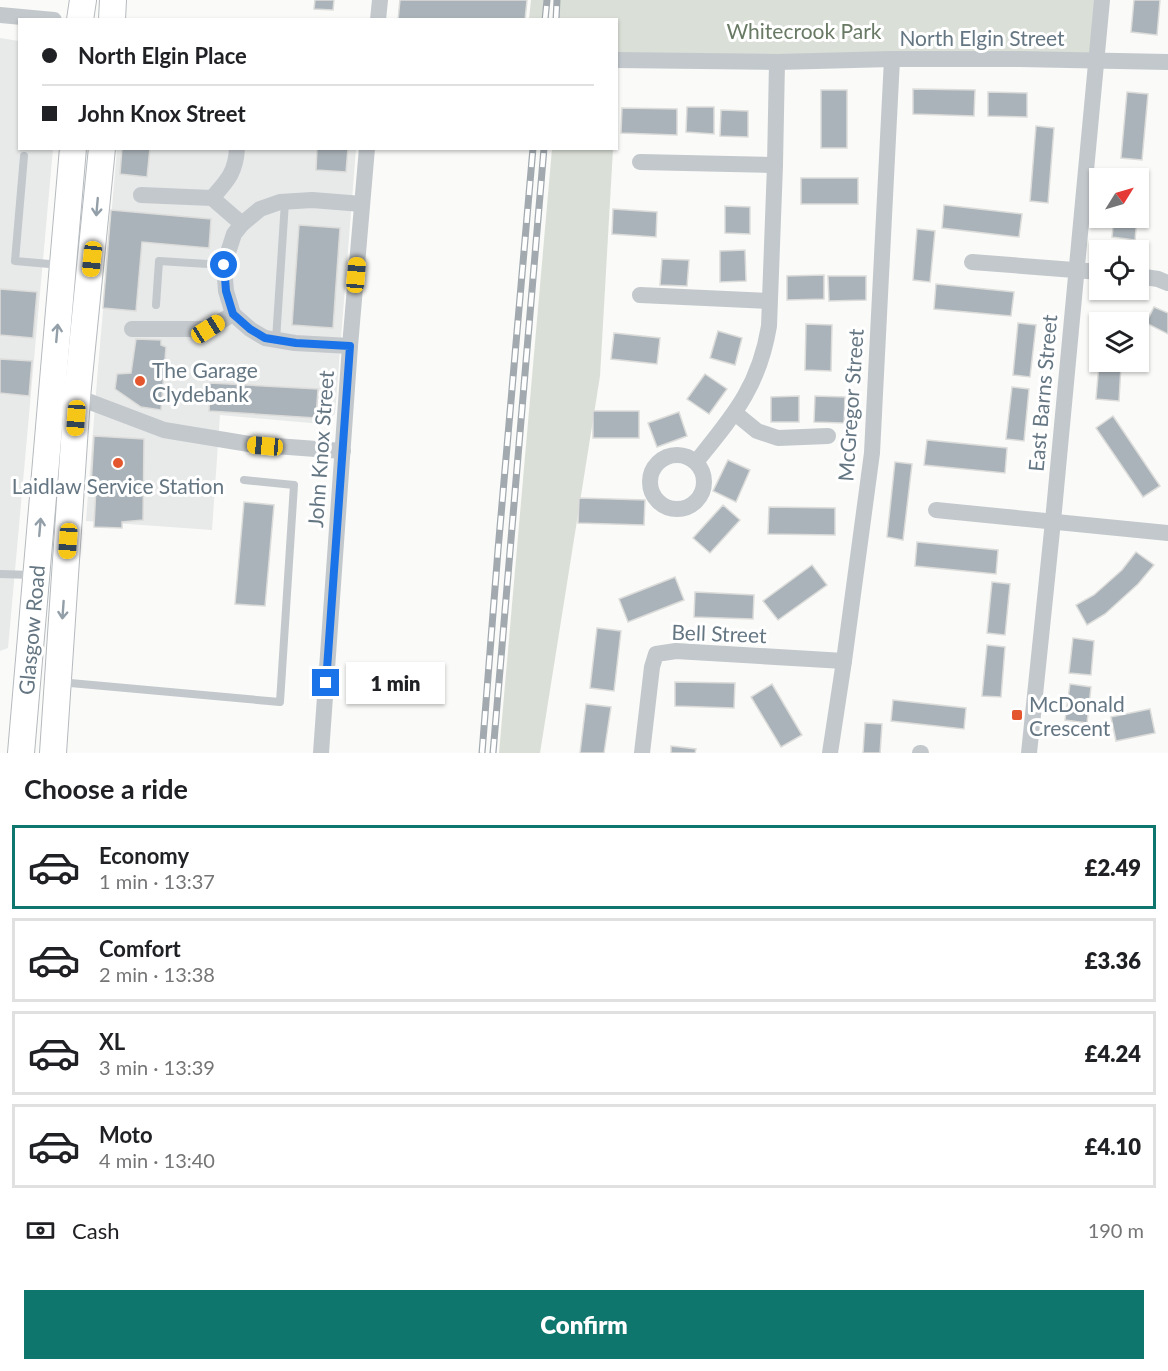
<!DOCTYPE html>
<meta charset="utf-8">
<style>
:root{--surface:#fff;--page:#f6f6f6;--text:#202124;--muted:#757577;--line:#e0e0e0;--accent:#0f766e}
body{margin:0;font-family:Lato,sans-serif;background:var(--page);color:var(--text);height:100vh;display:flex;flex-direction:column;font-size:22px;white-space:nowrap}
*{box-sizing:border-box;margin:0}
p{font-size:20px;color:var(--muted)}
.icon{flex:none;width:33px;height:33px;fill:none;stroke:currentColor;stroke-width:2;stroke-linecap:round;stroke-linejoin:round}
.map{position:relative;height:753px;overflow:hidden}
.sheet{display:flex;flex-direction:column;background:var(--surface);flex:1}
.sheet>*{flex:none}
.top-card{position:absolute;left:18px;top:18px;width:600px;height:132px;border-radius:0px;box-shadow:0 2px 4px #0004;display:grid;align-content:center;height:132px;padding:0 24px;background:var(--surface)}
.needle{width:39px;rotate:53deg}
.controls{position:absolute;left:1089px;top:168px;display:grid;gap:12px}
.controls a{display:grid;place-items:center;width:60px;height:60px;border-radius:0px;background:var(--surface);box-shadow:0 2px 4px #0004;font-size:30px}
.end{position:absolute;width:27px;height:27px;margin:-14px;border:8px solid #1a73e8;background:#fff;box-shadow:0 0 0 3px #fff}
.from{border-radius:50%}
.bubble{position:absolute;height:42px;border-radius:0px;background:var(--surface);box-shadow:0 2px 4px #0004;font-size:20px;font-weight:800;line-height:42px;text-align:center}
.car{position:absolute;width:18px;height:36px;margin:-18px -9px;border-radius:8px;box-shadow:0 0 4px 2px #0007;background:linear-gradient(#f5c518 24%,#345 0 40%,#f5c518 0 76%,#345 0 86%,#f5c518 0)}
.top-card b{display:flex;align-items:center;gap:21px;height:57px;font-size:22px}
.top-card b+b{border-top:2px solid var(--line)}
.top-card i{width:15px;height:15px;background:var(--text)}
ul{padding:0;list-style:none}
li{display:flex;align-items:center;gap:18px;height:84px;margin:0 12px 9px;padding:0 12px;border:3px solid var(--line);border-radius:0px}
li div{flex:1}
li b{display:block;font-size:22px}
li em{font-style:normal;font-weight:800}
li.on{border-color:var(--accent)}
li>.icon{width:54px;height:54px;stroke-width:1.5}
h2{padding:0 24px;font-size:27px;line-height:72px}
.pay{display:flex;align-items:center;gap:15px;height:66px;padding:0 24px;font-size:22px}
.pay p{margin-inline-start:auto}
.primary-button{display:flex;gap:12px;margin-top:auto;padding:12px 24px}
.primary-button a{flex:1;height:69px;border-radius:0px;background:var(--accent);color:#fff;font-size:24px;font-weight:800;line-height:69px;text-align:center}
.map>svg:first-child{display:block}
</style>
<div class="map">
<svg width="1168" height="753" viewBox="0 0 1168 753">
<rect width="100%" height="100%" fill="#fafaf8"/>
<g fill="#e8e9e9">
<path d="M0,38l19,3 1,107 33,1 -45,499 -8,3z"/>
<path d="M117,149h239l-21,265 -13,10 -102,-9 -8,115 -126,-9 11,-141z"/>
</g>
<g fill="#dadfd7">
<path d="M531,0h16l-2,19h-16z"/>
<path d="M559,0h544l-6,60h-480l-1,-40h-58z"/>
<path d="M552,149h61l-13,227 -60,377h-41z"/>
</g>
<g fill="#aab3b9" stroke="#dcdcda" stroke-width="1.5">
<path d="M315,0h19l-1,10 -19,-1z"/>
<path d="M400,0h127l-2,20h-127z"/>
<path d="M1134,0h26l-3,35 -26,-3z"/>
<path d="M913,89l62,1 -1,26 -61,-2z"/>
<rect x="821" y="90" width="26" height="58"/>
<path d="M988,92l39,1v24l-39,-1z"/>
<path d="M1127,92l21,2 -6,66 -21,-2z"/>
<path d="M687,107h27v27l-28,-2z"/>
<path d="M622,108l55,1v26l-56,-2z"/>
<path d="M721,110l27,1v26l-28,-1z"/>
<path d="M1036,126l18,2 -6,75 -18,-2z"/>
<path d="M122,148h28l-3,29 -27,-3z"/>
<path d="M317,148h31l-2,24 -30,-2z"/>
<path d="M1119,170l23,2 -4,33v-27h-20z"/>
<rect x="801" y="178" width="57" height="26"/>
<path d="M944,205l78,9 -3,23 -77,-9z"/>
<path d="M725,206l25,1v27l-25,-1z"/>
<path d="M613,209l44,3 -1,25 -44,-3z"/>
<path d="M111,210l100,9 -2,29 -67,-6 -6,69 -33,-3z"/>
<path d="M1114,218h23l-2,22 -23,-3z"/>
<path d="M299,225l41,3 -7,100 -41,-3z"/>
<path d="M917,229l18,2 -5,51 -17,-2z"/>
<path d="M745,250l1,31 -26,1v-31z"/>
<path d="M662,259l27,1 -2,26 -27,-1z"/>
<path d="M824,275v24l-37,1v-24z"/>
<path d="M828,276h38v24l-37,1z"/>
<path d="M936,284l78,8 -3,24 -77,-7z"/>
<path d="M0,289l37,3 -4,46 -33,-3z"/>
<path d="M1154,307l14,6v21l-22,-11z"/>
<path d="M1105,313l22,2 -1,7h-22z"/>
<path d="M1018,323l18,2 -6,52 -17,-2z"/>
<path d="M806,324l26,1 -1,46 -26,-1z"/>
<path d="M718,331l24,7 -7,27 -25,-7z"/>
<path d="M614,333l46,5 -3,26 -46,-5z"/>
<path d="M136,339l25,1v5l5,2 -5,63 -20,-3 -26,-18 2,-15 14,-1z"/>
<path d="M0,359l32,2 -3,35 -29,-3z"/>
<path d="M1099,364l22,1 -2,36 -23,-2z"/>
<path d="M705,374l22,15 -18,25 -22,-15z"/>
<path d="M210,383l108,6 -2,29 -107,-7z"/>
<path d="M1012,387l17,2 -5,52 -18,-2z"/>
<path d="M799,396v26h-28v-25z"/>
<path d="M815,396l30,1 -1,26 -30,-1z"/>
<rect x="593" y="411" width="46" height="27"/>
<path d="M679,412l8,24 -30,11 -9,-24z"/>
<path d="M1113,416l47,70 -17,11 -47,-69z"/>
<path d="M94,436l50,3 -1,81 -21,2v6l-28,-1 2,-41h-5z"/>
<path d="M927,440l80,8 -2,25 -81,-8z"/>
<path d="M728,460l22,10 -14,32 -23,-11z"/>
<path d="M895,462l17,2 -9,76 -16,-3z"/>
<path d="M579,498l66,2 -1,25 -66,-2z"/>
<path d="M244,502l30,3 -9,101 -30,-2z"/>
<path d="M723,505l17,15 -30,33 -17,-15z"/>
<path d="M769,507l66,1v27l-67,-1z"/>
<path d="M917,542l81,8 -2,24 -81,-8z"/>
<path d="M1136,552l18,13 -16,19 -33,30 -18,11 -11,-20 18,-10 28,-25z"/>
<path d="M812,565l15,20 -49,35 -15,-19z"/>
<path d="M675,577l9,23 -56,22 -9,-23z"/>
<path d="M992,582l18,2 -5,51 -18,-2z"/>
<path d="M695,592l59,3 -1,24 -59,-2z"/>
<path d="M597,628l24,3 -7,60 -24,-3z"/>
<path d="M1073,638l21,3 -3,34 -22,-2z"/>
<path d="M987,645l18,2 -4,50 -19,-1z"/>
<path d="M675,682l60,1 -1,25 -59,-2z"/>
<path d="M772,684l30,51 -21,12 -30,-50z"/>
<path d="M1070,684l21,3 -4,36 -22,-3z"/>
<path d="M893,700l73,8 -2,21 -73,-8z"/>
<path d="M586,704l25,3 -7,46h-24z"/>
<path d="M1150,709l5,24 -39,8 -5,-24z"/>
<path d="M865,723l17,1 -2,29h-17z"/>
<path d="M671,746l25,3 -1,4h-24z"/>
</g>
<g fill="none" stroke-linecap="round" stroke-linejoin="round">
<g stroke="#b5babe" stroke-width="28">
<g id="primary">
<path d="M80,20l3,-20"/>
<path d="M112,20l1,-20"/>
<path d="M21,753l52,-605"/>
<path d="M53,753l24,-356 25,-249"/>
</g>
</g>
<g stroke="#c3c8cc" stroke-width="8">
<path d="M24,156l-9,105 46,4"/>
<path d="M156,305l3,-44 65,4"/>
<path d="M276,340l9,-138"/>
<path d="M0,574l33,1"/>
<path d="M59,682l221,20 14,-217 -50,-5"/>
</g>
<g stroke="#c3c8cc" stroke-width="16">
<path d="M0,15l54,5"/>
<path d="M378,20l2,-20"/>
<path d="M616,60l161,2 115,-3h127l149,3"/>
<path d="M640,162l135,3"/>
<path d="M141,195l71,3 30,26"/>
<path d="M212,198c15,-17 24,-26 25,-50"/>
<path d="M972,262l128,10"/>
<path d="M1138,276l20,3 10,4"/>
<path d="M640,295l129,6"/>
<path d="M132,329h76l25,-15"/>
<path d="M350,346l-55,-3 -30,-5 -15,-9 -17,-15 -7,-23 -2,-26 10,-31 8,-10 18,-15 20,-7 32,-2 50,4"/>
<path d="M77,397l87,33 85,14 94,7"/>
<path d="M735,413l22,18 21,7 50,-2"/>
<circle cx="677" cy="482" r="27"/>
<path d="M696,462c37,-46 63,-75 73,-136l6,-161 2,-103"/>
<path d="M936,510l232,23"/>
<path d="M321,753l29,-407 17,-198"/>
<path d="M642,753l10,-86 4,-13 20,-3 168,10"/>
<path d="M830,753l14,-92 28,-208 20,-394"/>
<path d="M920,753h1"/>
<path d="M1029,753l24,-232 49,-521"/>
</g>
<use href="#primary" stroke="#fff" stroke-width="26"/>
<g stroke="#a2aab0" stroke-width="7">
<g id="rail">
<path d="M545,20l2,-20"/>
<path d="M556,20l1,-20"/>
<path d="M482,753l16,-203 35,-402"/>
<path d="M493,753l51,-605"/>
</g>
</g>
<use href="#rail" stroke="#fff" stroke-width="4.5" stroke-dasharray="14" stroke-linecap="butt"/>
</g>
<defs><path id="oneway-shaft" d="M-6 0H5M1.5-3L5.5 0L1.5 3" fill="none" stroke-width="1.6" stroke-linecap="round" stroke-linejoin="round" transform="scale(1.5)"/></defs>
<g stroke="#939fa8">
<use href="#oneway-shaft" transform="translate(97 207) rotate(95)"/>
<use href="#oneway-shaft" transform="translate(57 333) rotate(-85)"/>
<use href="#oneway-shaft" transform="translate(40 527) rotate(-85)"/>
<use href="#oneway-shaft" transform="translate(63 610) rotate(94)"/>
</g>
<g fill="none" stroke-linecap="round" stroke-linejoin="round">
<path stroke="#1a73e8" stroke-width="8" d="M224,265l2,26 7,23 17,15 15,9 31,5 54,3 -24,337"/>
</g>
<g fill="#e4572e" stroke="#fff" stroke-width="2">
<circle cx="140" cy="381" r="6"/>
<circle cx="118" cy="463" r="6"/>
<rect x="1011" y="709" width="12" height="12" rx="3"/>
</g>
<g text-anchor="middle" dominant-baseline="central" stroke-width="6" stroke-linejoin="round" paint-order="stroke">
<g font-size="21" fill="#687a64" stroke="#fff">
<text x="804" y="30">Whitecrook Park</text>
</g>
<g font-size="21" fill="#657683" stroke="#fff">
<text x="982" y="37">North Elgin Street</text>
<text transform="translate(1042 393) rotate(-85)">East Barns Street</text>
<text transform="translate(850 405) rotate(-86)">McGregor Street</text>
<text transform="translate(320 449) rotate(-86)">John Knox Street</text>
<text transform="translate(31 630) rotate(-85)">Glasgow Road</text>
<text transform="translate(719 633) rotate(2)">Bell Street</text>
</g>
<g font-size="21" fill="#657683" stroke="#fff" text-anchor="start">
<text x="152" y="369">The Garage<tspan x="152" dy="24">Clydebank</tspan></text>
<text x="118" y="485" text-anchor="middle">Laidlaw Service Station</text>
<text x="1029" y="703">McDonald<tspan x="1029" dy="24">Crescent</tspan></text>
</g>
</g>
</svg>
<div class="controls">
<a><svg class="needle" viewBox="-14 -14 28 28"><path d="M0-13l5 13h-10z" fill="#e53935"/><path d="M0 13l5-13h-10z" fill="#757577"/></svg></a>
<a><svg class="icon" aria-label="locate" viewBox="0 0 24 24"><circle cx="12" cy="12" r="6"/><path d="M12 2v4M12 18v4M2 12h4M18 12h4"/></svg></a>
<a><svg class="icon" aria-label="layers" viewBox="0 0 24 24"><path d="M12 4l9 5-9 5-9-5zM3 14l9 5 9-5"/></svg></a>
</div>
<i class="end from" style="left:224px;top:265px"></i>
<i class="end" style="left:326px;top:683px"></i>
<div class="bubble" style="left:346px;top:662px;width:99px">1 min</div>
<i class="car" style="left:92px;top:259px;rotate:186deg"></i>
<i class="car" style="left:356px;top:275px;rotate:5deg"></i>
<i class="car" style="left:208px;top:329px;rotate:58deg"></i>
<i class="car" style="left:76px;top:418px;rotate:184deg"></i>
<i class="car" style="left:265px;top:446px;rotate:275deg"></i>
<i class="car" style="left:68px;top:541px;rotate:184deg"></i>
<div class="top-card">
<b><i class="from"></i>North Elgin Place</b>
<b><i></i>John Knox Street</b>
</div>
</div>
<section class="sheet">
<h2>Choose a ride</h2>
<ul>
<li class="on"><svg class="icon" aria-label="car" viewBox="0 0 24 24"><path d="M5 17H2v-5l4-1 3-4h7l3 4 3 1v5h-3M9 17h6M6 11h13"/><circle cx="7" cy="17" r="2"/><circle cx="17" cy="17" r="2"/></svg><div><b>Economy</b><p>1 min · 13:37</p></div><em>£2.49</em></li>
<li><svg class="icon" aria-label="car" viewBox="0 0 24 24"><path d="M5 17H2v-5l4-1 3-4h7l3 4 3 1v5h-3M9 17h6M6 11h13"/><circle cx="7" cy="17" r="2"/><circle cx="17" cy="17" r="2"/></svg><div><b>Comfort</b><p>2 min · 13:38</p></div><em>£3.36</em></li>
<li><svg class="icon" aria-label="car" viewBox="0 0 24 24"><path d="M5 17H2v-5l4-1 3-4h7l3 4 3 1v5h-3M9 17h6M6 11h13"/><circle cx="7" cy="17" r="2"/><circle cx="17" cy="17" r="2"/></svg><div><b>XL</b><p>3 min · 13:39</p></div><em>£4.24</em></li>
<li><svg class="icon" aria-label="car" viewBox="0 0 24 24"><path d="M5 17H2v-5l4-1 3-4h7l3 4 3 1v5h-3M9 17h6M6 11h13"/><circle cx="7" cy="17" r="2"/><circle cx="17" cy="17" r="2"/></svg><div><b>Moto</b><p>4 min · 13:40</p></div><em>£4.10</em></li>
</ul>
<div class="pay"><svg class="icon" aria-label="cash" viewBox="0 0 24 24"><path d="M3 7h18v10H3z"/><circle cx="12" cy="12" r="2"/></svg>Cash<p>190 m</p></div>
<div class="primary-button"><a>Confirm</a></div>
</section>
